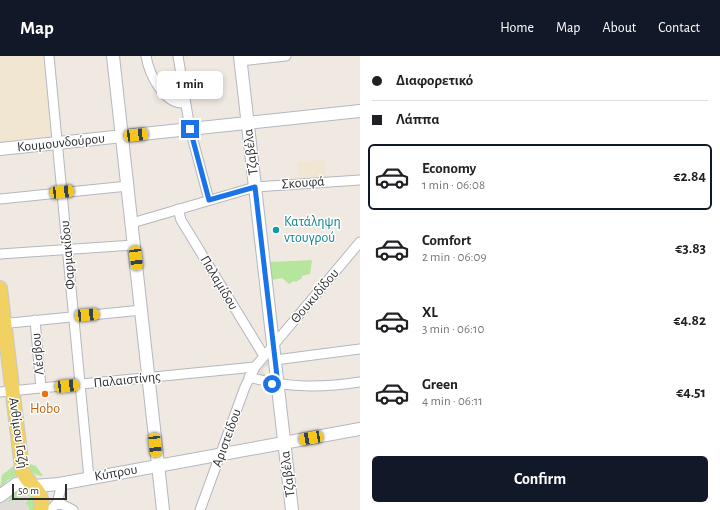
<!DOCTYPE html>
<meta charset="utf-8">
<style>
:root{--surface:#fff;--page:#f2f2f2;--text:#202124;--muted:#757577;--line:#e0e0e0;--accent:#111827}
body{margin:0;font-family:"Alegreya Sans",sans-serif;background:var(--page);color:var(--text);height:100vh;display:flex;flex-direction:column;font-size:15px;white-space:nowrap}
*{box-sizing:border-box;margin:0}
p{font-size:13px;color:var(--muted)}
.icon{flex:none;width:22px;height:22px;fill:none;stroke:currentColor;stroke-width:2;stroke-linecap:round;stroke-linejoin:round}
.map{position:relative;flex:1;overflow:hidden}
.sheet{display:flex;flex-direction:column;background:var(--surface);width:360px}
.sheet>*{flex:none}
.guide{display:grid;align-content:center;height:88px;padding:0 12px;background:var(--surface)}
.scale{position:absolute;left:12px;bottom:10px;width:55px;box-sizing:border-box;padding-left:4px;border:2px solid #2e2e2e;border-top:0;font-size:11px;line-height:14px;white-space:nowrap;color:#2e2e2e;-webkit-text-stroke:3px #fff;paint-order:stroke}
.end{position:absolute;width:18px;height:18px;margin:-9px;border:5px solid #1a73e8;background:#fff;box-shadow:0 0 0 2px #fff}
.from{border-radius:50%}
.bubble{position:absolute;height:28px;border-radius:6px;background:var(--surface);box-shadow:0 2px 6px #0003;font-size:13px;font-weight:600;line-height:28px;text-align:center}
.car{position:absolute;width:12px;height:24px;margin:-12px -6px;border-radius:5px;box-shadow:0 0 3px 1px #0007;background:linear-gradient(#f5c518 24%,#345 0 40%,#f5c518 0 76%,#345 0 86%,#f5c518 0)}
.guide b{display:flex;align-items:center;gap:14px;height:38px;font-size:15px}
.guide b+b{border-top:1px solid var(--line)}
.guide i{width:10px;height:10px;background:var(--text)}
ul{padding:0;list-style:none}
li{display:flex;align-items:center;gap:12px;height:66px;margin:0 8px 6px;padding:0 4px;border:2px solid transparent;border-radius:6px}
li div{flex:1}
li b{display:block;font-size:15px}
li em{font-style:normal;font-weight:600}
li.active{border-color:var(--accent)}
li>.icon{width:36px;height:36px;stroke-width:1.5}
.primary-button{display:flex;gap:8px;margin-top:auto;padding:8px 12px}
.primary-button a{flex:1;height:46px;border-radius:6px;background:var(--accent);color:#fff;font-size:16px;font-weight:600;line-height:46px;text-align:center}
header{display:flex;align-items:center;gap:24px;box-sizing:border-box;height:56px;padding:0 20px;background:var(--accent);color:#fff}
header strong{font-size:19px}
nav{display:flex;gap:22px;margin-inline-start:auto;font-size:14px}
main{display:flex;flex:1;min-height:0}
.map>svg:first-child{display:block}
</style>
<header>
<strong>Map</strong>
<nav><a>Home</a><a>Map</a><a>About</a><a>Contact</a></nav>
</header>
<main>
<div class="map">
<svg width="360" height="454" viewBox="0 0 360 454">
<rect width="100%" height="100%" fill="#efe9e1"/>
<g fill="#f0e6d1">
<path d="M0,0h43l8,81 -51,5z"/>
<path d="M325,104l1,17 -28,2 -1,-17z"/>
</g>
<g fill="#b6e59e">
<path d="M312,204l-2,14 -8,2v2l-6,4 -2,-1 -5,3 -7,-6 -10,2 -3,-18z"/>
<path d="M27,407l9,3 7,10c-9,0 -14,-5 -16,-13z"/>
<path d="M15,409l3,10 -10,5 -8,8 2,-13z"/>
<path d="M25,432l4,1 7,9 -1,12h-6l-1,-5 -3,-1 5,-7 -8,-5 -5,7 -10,4 7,-11z"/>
</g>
<g fill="#dfdcd8" fill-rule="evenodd">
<path d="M271,300l2,2 3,21 -3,2 -15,-6 -1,-3zM268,309l3,1 1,10 -9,-3v-4z"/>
<path d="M25,431l9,4 4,5 -2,14h-1l2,-8 -3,-8 -3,-3 -6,-3 -11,4 -7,11 10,-4 5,-7 8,6 -5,6 3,1 1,5h-29v-10l16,-10z"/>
</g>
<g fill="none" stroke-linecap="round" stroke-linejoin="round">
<g stroke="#b4b7c1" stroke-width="11">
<g id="street">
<path d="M49,0l40,422"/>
<path d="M146,0c3,18 18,49 39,47"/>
<path d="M178,0l12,73 19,71"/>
<path d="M241,5l45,-5"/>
<path d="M0,143l128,-13"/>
<path d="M178,153l3,11 83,136"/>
<path d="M132,167l123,-36 105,-7"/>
<path d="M0,198l134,-9"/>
<path d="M35,264l6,68"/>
<path d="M0,268l142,-14"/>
<path d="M275,304l85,-11"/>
<path d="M249,321c38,11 72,11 111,5"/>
<path d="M0,336l255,-25"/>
<path d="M61,448l-3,-4 4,-17"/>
<path d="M61,448l12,6"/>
<path d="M51,454l4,-5 6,-1"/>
<path d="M200,454l45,-123 10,-20 105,-125"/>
</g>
</g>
<g stroke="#b4b7c1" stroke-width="14">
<g id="secondary">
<path d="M113,0l50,454"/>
<path d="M240,0l52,454"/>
<path d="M0,93l360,-38"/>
<path d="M34,430l25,-2 301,-55"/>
<path d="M0,440l16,-12 12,-2"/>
</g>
</g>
<g stroke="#c9c9c9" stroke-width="16">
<path id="primary" d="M0,232l22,181c4,16 24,21 19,41"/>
</g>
<use href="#street" stroke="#fff" stroke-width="9"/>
<use href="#secondary" stroke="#fff" stroke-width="12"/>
<use href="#primary" stroke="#f2d163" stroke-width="14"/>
</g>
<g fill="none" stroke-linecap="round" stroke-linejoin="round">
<path stroke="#1a73e8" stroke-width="5" d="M190,73l19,71 46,-13 23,198 -6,-1"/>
</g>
<circle fill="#0f9aa8" stroke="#fff" stroke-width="1.5" cx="276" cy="174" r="4"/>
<circle fill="#e8710a" stroke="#fff" stroke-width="1.5" cx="45" cy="338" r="4"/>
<g text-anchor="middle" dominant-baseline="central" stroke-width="3" stroke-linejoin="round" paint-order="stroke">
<g font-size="14" fill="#2e2e2e" stroke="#fff">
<text transform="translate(61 87) rotate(-6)">Κουμουνδούρου</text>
<text transform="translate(251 96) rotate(-97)">Τζαβέλα</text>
<text transform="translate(303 127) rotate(-4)">Σκουφά</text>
<text transform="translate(68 199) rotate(-95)">Φαρμακίδου</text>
<text transform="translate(219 227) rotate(59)">Παλαμίδου</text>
<text transform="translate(315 240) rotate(-50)">Θουκυδίδου</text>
<text transform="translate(38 298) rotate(-95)">Λέσβου</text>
<text transform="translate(127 324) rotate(-6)">Παλαιστίνης</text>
<text transform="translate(18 377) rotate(82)">Ανθίμου Γαζή</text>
<text transform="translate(227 382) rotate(-70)">Αριστείδου</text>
<text transform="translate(116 417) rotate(-10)">Κύπρου</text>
<text transform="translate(288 418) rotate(-97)">Τζαβέλα</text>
</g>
<g font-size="14" fill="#0d838f" stroke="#fff" text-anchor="start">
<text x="284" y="166">Κατάληψη<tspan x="284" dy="16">ντουγρού</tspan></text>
</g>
<g font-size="14" fill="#c56008" stroke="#fff">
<text x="45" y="353">Hobo</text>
</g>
</g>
</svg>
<div class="scale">50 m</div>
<i class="end from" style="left:272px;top:328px"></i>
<i class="end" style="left:190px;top:73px"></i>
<div class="bubble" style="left:157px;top:15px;width:66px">1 min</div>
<i class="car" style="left:136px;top:79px;rotate:84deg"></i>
<i class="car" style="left:62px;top:136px;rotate:84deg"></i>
<i class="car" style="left:136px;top:202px;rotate:173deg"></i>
<i class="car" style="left:87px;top:259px;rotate:85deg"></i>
<i class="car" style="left:67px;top:330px;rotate:84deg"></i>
<i class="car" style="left:311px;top:382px;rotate:260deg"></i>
<i class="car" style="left:155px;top:389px;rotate:174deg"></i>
</div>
<section class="sheet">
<div class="guide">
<b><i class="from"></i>Διαφορετικό</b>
<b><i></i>Λάππα</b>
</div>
<ul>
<li class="active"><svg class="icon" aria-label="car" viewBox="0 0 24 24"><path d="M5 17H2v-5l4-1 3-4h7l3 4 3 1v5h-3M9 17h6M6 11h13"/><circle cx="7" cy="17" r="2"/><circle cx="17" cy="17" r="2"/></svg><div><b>Economy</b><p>1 min · 06:08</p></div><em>€2.84</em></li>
<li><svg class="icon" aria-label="car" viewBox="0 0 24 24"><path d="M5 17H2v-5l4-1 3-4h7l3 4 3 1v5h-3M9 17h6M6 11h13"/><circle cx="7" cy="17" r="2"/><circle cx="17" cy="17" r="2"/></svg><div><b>Comfort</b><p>2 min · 06:09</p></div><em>€3.83</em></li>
<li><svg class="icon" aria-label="car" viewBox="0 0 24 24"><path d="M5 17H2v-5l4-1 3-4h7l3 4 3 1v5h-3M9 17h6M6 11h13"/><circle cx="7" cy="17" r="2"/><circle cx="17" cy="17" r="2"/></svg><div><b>XL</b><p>3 min · 06:10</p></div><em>€4.82</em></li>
<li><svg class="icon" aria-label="car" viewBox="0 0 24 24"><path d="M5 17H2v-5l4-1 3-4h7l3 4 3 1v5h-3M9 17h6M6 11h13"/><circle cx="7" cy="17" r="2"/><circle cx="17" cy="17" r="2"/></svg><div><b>Green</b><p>4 min · 06:11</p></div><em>€4.51</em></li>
</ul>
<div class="primary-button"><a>Confirm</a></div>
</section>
</main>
